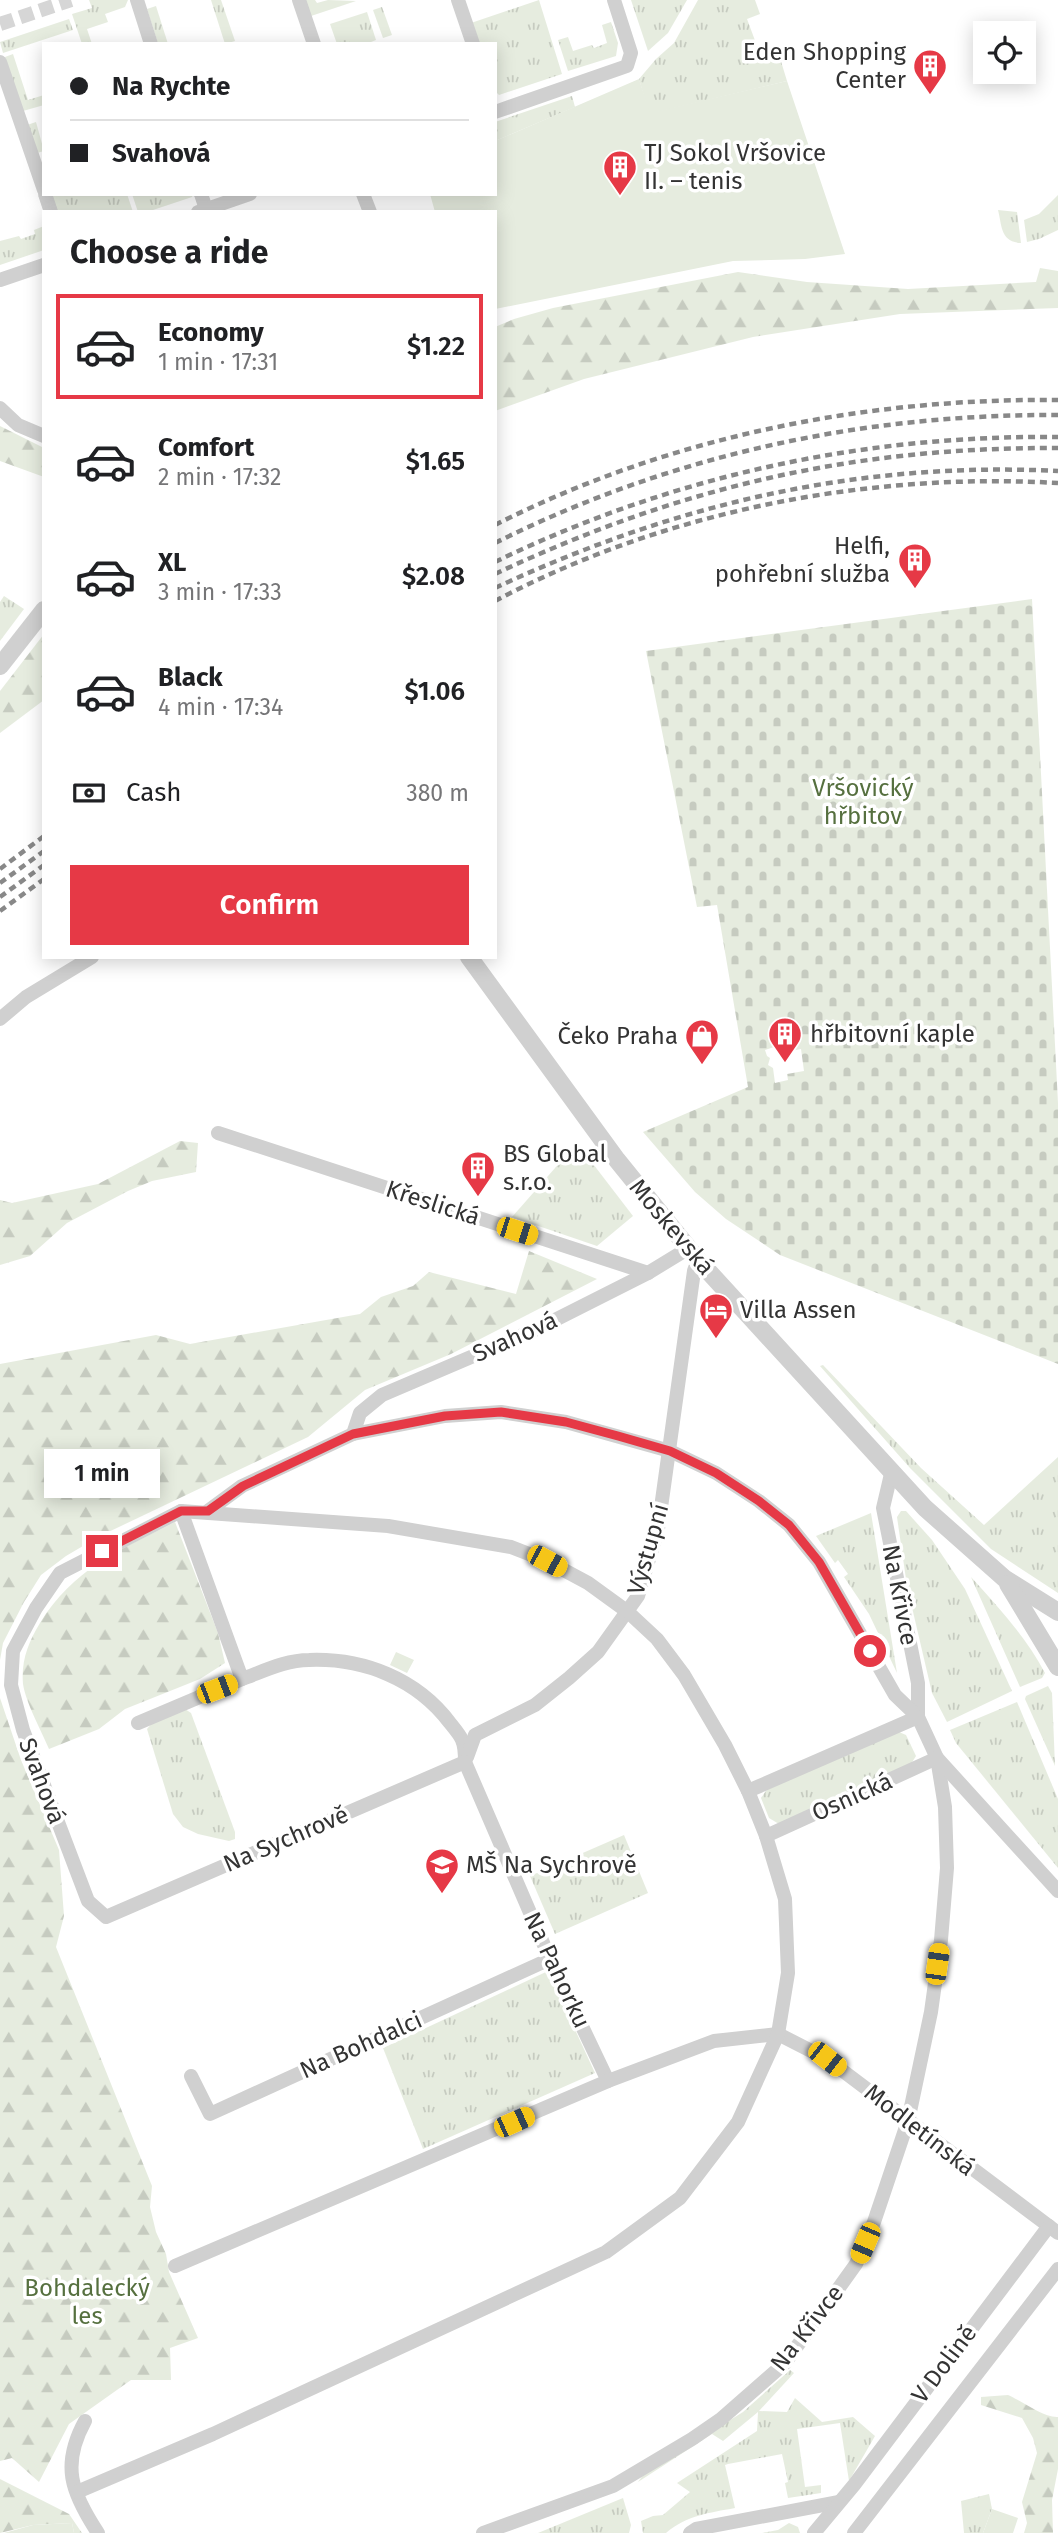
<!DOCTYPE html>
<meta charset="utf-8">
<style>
:root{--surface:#fff;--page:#f2f2f2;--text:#202124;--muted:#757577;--line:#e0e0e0;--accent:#e63946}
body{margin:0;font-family:"Fira Sans",sans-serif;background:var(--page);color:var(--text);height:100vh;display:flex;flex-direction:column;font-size:26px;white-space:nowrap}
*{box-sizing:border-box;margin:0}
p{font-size:23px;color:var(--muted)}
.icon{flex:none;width:38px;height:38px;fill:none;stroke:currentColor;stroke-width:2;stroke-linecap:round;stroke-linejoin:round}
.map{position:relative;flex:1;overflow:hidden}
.details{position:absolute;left:42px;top:210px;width:455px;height:749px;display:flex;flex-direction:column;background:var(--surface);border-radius:0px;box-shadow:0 4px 18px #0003}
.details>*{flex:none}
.top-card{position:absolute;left:42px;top:42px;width:455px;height:154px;border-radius:0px;box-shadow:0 4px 18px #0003;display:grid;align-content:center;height:154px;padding:0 28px;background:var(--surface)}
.fabs{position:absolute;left:973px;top:21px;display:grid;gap:14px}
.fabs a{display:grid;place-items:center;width:63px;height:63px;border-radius:0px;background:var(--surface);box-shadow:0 4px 18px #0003;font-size:35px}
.end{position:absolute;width:32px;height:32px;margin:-16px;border:9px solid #e63946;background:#fff;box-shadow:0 0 0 4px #fff}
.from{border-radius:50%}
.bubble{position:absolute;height:49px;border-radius:0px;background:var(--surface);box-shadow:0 4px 18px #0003;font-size:23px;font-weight:600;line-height:49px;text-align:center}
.car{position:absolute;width:21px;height:42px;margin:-21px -10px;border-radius:9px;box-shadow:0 0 5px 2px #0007;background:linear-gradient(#f5c518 24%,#345 0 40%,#f5c518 0 76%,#345 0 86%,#f5c518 0)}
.top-card b{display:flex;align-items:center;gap:24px;height:66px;font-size:26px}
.top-card b+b{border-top:2px solid var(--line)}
.top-card i{width:18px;height:18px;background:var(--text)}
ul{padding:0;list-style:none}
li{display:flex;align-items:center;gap:21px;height:105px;margin:0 14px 10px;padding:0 14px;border:4px solid transparent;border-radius:0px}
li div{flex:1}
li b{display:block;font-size:26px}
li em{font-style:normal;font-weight:600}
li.on{border-color:var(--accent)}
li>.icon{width:63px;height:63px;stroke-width:1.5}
h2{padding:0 28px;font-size:32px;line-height:84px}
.pay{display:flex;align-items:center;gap:18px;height:77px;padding:0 28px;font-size:26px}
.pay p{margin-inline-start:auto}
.cta{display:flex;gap:14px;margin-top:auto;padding:14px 28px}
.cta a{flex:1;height:80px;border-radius:0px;background:var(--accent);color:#fff;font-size:28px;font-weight:600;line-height:80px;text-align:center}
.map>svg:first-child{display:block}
</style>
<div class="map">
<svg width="1058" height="2533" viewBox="0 0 1058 2533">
<defs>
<pattern id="grass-tufts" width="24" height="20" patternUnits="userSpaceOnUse" patternTransform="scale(1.75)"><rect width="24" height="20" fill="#e6ecdf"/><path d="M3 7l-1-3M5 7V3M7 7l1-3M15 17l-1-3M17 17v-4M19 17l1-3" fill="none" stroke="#c6cbc0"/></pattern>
<pattern id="forest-firs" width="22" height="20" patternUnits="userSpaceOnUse" patternTransform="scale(1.75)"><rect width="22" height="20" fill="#e6ecdf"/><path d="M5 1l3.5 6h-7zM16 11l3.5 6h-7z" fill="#c6cbc0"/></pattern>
<pattern id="cemetery-stones" width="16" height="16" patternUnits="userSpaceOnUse" patternTransform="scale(1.75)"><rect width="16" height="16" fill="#e6ecdf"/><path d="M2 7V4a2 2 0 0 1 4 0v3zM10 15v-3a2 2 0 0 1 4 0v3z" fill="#c6cbc0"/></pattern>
</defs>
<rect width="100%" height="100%" fill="#fff"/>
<g fill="url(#grass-tufts)">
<path d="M89,0h39l-3,7 -20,7 3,8 -21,7 5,15h-10l-10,-30 20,-6z"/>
<path d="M211,0h10l14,41 -10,3z"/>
<path d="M305,0h10l2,3 11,-3 28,1 -45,15z"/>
<path d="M539,0l23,74 -63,21 -4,-4v-47h-17l-7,-21z"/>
<path d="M631,0h56l-19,33 -20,18z"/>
<path d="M698,0h57l5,14 -13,5 16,43 17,-4 7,23 -138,33 -10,-35 17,-20 18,-16z"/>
<path d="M156,6l12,38h-10l-11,-35z"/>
<path d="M382,7l10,28 -9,3 -10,-28z"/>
<path d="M367,12l9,28 -10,4h-29l-7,-20z"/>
<path d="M69,19l4,11 -70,23 -3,-11z"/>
<path d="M611,22l7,21 -2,13 -48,15 -10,-31 10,-3 5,14 19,-6 2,3 13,-5 -5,-18z"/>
<path d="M13,54l15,46 16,-5v10l-21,6 -18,-54z"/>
<path d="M572,96l3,11 -80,34v-19z"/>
<path d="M36,122l8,29 -7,2 -10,-28z"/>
<path d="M50,194h77l6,18h-77z"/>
<path d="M132,194h61l-1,3 -45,15h-9z"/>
<path d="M1058,195v35l-19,9 -12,3 -3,-22 15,-6z"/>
<path d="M998,210l19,2 4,31c-21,-1 -19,-18 -23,-33z"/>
<path d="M44,226v24l-44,15v-24l19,-5 2,3 14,-5 -1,-4z"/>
<path d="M4,596l20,13 -24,32v-39z"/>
<path d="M577,1143l56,73 -36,30 -85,-29z"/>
<path d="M823,1365l98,103 63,57 74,-68v136l-67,-44 -81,-81 -90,-102z"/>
<path d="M901,1511h5l26,29 33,49 47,102 -65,31 -15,-29 -25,-107 -10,-69z"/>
<path d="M871,1513l26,160 -28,-59 -25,-37 4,-3 -10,-14 -3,3 -19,-27z"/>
<path d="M971,1577c27,30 55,60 74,96l-3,5 -22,9z"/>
<path d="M1048,1686l4,7 3,73 -30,-67 1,-3z"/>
<path d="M1017,1702l41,97v69l-102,-125 -6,-13z"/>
<path d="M185,1709l6,4 44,119v7l-6,2 -31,-7 -15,-7 -10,-13 -26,-85 6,-7z"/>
<path d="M899,1732l7,3 10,21 -5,8 -132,60 -10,-6 -8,-20 7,-10z"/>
<path d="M624,1835l24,58 -93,41 -25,-58z"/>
<path d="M548,1971l47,102 -172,76 -40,-101z"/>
<path d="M790,2370l4,3 -35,38 28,1 8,-14 27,24 31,-5 22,19 -26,45 -9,-58 -43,6 8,58 16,-2v8l-33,5 -3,-15 3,-1 -6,-28 -54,10 -3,1 10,43c-26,5 -48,7 -69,25h-23l-2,-12 12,-5 10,-1 27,-23 -13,-9 80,-52 1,-19 -35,29 -11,-7 -74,48 6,-8 99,-62z"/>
<path d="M989,2494l3,15 -9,24h-19l-3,-32z"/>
<path d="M623,2498l8,27 -2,8h-91z"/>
<path d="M789,2523l9,4 2,6h-38l16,-3z"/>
</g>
<g fill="url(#forest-firs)">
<path d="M1040,268l18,3v37l-158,6 -147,23 -169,42 -89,32v-84l19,-8 39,-11 185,-36 69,10 101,7 128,-7z"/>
<path d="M0,426l44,22v29l-44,-16z"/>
<path d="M44,634v66l-44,33v-42z"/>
<path d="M180,1141l18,2 -2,29 -44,9 -24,10 -61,32 -37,33 -30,9v-65l12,3 86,-19z"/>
<path d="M529,1251l68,28 -146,75 -86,36 -57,47 -208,99 -34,20 -25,19 -17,27 -21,41 -3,17v-296l156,-29 34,9 170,-30 21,-17 32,-11 16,-14 87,22z"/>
<path d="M175,1522l43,111 7,30 -25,16 -75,30 -26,20 -50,20c-8,-19 -23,-46 -26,-65 -2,-23 5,-41 17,-61 34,-55 80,-73 135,-101z"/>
<path d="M0,1698l21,62 38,90 5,66 -8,31 96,239 -2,21 6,25 10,22 3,18 29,66 -28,10 1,32h-40l-62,44 -30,58 -27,-24 -12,3z"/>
<path d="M1008,2395c14,6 36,23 50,22v52l-6,31 1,33h-29l3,-10 -5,-21 15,-49 -4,-15 -11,-20 -41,-13v-8z"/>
<path d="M0,2479l69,35 13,19h-8l-2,-10 -39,2 -33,8z"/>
</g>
<path fill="url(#cemetery-stones)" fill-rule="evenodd" d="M1032,599l26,504v261l-278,-109 -54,-36 -31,-27 -52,-60 105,-45 -31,-182 -20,2 -51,-256zM780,1045l1,2h9l1,4 10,-2 3,22 -17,3 1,6 -13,3 -2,-15 -5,-3 2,-7 -3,-2 -2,-6z"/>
<g fill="#e6ecdf">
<path d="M639,79l11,34 137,-32 58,173 -40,5 -72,2 -238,48v-97h-60l-5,-18h65v-53z"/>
<path d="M396,1652l18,8 -7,13 -17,-8z"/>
<path d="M992,2509l26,9 -5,15h-30z"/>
<path d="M72,2523l2,10h-70l29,-8z"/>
</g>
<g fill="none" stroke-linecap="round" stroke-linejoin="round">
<path stroke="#d6d6d6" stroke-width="14" stroke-dasharray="14 7" stroke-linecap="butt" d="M0,24l71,-24"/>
<g stroke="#d0d0d0" stroke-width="14">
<path d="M137,0l14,44"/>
<path d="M299,0l15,44"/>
<path d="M458,0l15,44"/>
<path d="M0,62l44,128"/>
<path d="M495,112l132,-46 4,-13 -17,-53"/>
<path d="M45,194l6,18"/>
<path d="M201,194l5,15"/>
<path d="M363,194l7,18"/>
<path d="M198,212l52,-18"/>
<path d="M0,280l44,-15"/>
<path d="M0,408l18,17 26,11"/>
<path d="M0,1019l26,-22 66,-40"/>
<path d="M218,1133l430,140"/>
<path d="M353,1434l7,-21 22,-18 157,-67 109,-55 41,-25"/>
<path d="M891,1474l-8,34 35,175v34"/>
<path d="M208,1511l34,-25 111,-52 92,-18 56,-4 65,10 104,29 46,22 43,28 30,24 30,37 76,133 23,22 19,41 8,49 2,61 -6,72 -10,72 -23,109 -34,101 -18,42 -71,99 -64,56 -29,20 -79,47 -130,47"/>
<path d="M242,1679c22,-8 44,-19 67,-19 55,-2 108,19 141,63 4,5 10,12 12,17 3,6 3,15 3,22l85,197 58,122"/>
<path d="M138,1723l104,-44 -61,-168"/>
<path d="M467,1757l8,-22 60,-30 34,-27 29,-26 40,-56 20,-67 36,-258 4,-11"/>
<path d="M748,1791l170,-74"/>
<path d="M766,1836l171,-78 121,133"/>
<path d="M778,2034l49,25 231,174"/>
<path d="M191,2076l19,38 340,-155"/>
<path d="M175,2266l433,-185 106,-40 64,-7"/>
<path d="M85,2421c-24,44 -14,71 13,112"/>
<path d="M77,2492l136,-58 393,-182 74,-54 58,-76 40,-88 10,-61 -3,-74 -19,-63 -18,-45 -23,-46 -41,-70 -27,-36 -29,-27 -40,-29 -41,-22 -36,-14 -123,-21 -207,-15 -121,62 -24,35 -23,43 -2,34 12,45 65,171 18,16 359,-155"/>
<path d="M690,2533l6,-4 143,-27"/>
<path d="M814,2533l40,-48 195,-259"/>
<path d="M854,2533l204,-264"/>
</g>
<g stroke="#d0d0d0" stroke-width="18">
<path d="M0,666l44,-56"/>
<path d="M469,957l148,203 81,100 227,248 79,70 54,34"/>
<path d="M1008,1584l50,83"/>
</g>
<g stroke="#888" stroke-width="4.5" stroke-dasharray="7 5" stroke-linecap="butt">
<path d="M495,525c173,-88 370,-127 563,-125"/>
<path d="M495,543c176,-88 367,-129 563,-128"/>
<path d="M495,562c177,-86 367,-127 563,-125"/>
<path d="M495,574c185,-87 358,-127 563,-126"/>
<path d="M495,588c180,-84 363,-127 563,-117"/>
<path d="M495,601c170,-90 372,-129 563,-118"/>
<path d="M0,869l44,-33"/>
<path d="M0,883l44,-32"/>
<path d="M0,897l44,-32"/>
<path d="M0,911l44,-32"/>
</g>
</g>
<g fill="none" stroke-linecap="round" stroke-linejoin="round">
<path stroke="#e63946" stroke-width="9" d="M102,1551l79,-40h27l35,-25 110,-52 92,-18 56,-4 65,10 52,14 52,15 46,22 43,28 30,24 30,37 51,89"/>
</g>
<defs>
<g id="building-pin" transform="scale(1.75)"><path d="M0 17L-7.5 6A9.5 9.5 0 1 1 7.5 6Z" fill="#e63946" stroke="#fff"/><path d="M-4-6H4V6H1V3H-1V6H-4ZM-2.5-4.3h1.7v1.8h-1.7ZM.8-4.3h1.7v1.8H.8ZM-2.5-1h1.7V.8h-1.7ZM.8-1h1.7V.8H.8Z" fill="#fff"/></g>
<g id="shop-pin" transform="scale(1.75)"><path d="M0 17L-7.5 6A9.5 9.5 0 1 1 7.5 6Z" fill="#e63946" stroke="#fff"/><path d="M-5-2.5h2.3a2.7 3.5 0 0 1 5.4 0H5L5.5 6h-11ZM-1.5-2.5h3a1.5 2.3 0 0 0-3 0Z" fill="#fff"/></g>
<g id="hotel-pin" transform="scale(1.75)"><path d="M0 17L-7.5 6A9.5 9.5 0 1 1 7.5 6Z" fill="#e63946" stroke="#fff"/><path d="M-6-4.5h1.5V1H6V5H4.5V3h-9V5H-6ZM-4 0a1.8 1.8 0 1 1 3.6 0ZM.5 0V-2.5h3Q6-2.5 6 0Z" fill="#fff"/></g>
<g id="school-pin" transform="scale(1.75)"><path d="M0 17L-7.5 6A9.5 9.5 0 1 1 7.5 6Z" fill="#e63946" stroke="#fff"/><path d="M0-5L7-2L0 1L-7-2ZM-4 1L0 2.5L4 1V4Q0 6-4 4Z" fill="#fff"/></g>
</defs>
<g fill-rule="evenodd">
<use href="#building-pin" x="930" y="66"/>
<use href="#building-pin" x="620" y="167"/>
<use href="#building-pin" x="915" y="560"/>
<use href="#building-pin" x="785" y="1034"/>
<use href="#shop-pin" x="702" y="1036"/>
<use href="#building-pin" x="478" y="1168"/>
<use href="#hotel-pin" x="716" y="1310"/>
<use href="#school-pin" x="442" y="1865"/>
</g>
<g text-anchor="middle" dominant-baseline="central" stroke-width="7" stroke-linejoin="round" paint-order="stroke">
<g font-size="24" fill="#333" stroke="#fff" text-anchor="start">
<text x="906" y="52" text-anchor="end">Eden Shopping<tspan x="906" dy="28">Center</tspan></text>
<text x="644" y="153">TJ Sokol Vršovice<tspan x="644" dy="28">II. – tenis</tspan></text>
<text x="890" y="546" text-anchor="end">Helfi,<tspan x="890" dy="28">pohřební služba</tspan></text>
<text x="810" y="1034">hřbitovní kaple</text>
<text x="678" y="1036" text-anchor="end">Čeko Praha</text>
<text x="503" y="1154">BS Global<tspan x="503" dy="28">s.r.o.</tspan></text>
<text x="740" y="1310">Villa Assen</text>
<text x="466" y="1865">MŠ Na Sychrově</text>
</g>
<g font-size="24" fill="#56703f" stroke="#fff">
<text x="863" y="788">Vršovický<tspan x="863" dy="28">hřbitov</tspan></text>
<text x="87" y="2288">Bohdalecký<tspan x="87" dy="28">les</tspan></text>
</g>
<g font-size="24" fill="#333" stroke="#fff">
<text transform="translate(433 1203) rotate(18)">Křeslická</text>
<text transform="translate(672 1227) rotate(50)">Moskevská</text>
<text transform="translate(515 1337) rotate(-24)">Svahová</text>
<text transform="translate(648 1549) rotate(-74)">Výstupní</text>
<text transform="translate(900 1595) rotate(79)">Na Křivce</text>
<text transform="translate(42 1781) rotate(69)">Svahová</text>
<text transform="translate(852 1797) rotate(-24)">Osnická</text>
<text transform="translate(286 1839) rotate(-23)">Na Sychrově</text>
<text transform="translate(557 1970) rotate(65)">Na Pahorku</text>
<text transform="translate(361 2045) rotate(-24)">Na Bohdalci</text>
<text transform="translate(920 2130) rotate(38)">Modletínská</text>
<text transform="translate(807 2328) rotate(-52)">Na Křivce</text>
<text transform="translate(944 2364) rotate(-53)">V Dolině</text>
</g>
</g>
</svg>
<div class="fabs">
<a><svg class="icon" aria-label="locate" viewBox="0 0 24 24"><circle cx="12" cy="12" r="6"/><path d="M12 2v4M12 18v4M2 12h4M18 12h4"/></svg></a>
</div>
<i class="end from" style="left:870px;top:1651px"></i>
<i class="end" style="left:102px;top:1551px"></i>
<div class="bubble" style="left:44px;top:1449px;width:116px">1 min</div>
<i class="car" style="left:517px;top:1231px;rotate:108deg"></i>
<i class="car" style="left:547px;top:1561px;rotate:118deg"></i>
<i class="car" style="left:217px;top:1689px;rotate:69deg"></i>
<i class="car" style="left:937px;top:1964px;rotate:8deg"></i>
<i class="car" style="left:827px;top:2059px;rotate:128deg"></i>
<i class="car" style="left:514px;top:2122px;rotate:66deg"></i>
<i class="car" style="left:865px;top:2243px;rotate:203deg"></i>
<div class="top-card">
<b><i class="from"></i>Na Rychte</b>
<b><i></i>Svahová</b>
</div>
<section class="details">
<h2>Choose a ride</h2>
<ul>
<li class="on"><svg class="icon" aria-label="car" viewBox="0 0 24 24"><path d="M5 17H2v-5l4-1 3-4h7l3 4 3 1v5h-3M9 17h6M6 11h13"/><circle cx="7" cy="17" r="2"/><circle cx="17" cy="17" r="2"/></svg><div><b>Economy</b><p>1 min · 17:31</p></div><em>$1.22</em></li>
<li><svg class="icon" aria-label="car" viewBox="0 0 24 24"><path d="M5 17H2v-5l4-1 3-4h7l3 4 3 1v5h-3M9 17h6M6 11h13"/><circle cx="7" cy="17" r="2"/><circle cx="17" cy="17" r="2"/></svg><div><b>Comfort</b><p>2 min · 17:32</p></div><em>$1.65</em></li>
<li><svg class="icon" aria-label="car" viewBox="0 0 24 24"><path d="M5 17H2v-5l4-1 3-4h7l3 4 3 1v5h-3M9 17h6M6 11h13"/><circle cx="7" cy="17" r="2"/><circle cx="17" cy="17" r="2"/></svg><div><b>XL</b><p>3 min · 17:33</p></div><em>$2.08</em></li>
<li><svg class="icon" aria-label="car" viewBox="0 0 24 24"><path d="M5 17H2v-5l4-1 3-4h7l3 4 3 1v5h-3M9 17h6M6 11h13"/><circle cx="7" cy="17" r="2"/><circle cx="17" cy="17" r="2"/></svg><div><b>Black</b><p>4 min · 17:34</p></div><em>$1.06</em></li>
</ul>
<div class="pay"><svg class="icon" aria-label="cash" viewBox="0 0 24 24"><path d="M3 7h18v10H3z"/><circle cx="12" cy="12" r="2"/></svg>Cash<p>380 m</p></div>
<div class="cta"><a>Confirm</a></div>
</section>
</div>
